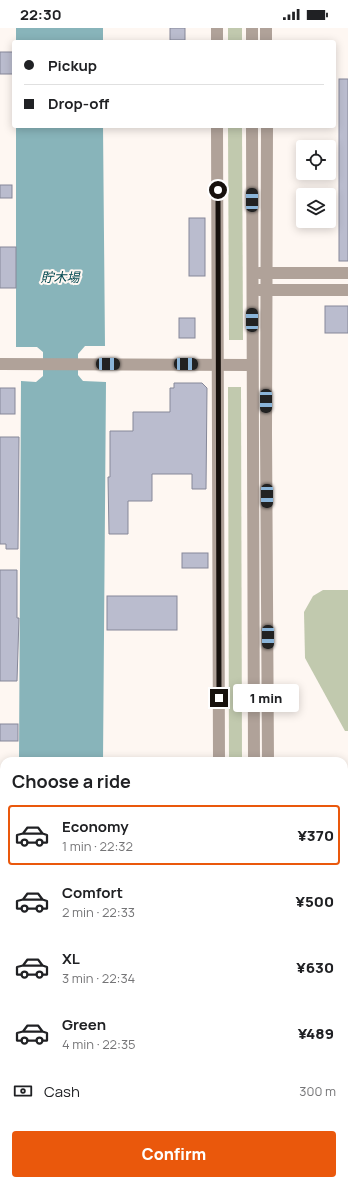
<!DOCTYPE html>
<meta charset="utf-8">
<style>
:root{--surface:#fff;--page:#f2f2f2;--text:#202124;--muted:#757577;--line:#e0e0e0;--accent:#ea580c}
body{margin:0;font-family:Manrope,"Noto Sans JP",sans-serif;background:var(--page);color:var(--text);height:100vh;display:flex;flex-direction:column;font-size:15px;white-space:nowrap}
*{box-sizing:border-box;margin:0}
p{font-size:13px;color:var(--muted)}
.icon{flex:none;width:22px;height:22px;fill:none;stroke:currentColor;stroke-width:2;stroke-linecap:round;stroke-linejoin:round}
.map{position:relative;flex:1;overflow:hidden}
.side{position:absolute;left:0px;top:729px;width:348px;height:428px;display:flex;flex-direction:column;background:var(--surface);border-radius:12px 12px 0 0;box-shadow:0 2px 10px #0003}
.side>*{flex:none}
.top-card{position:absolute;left:12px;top:12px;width:324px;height:88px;border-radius:4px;box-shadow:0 2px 10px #0003;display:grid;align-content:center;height:88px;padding:0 12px;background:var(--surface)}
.tools{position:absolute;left:296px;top:112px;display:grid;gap:8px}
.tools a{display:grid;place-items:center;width:40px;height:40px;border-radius:4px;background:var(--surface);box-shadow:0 2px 10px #0003;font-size:20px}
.end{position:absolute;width:18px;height:18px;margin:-9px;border:5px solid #17110d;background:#fff;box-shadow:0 0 0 2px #fff}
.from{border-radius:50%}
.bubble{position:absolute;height:28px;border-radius:4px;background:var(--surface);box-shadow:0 2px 10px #0003;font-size:13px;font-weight:800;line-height:28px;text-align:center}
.car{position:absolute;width:12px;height:24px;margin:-12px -6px;border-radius:5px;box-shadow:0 0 3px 1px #0007;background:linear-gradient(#222 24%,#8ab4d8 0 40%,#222 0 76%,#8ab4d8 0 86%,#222 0)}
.top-card b{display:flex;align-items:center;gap:14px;height:38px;font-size:15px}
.top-card b+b{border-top:1px solid var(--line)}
.top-card i{width:10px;height:10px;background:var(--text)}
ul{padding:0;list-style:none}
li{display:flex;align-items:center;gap:12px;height:60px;margin:0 8px 6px;padding:0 4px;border:2px solid transparent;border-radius:4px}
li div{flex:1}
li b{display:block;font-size:15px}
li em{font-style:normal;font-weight:800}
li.selected{border-color:var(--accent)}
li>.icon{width:36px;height:36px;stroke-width:1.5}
h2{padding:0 12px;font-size:18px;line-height:48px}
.pay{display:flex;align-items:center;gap:10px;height:44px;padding:0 12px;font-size:15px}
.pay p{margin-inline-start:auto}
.cta{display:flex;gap:8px;margin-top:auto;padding:8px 12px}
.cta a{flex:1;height:46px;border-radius:4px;background:var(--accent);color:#fff;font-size:16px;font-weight:800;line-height:46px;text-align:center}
.status{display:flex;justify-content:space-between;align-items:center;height:28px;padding:0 20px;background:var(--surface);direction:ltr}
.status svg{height:11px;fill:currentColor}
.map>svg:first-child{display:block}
</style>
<div class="status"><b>22:30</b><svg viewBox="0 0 49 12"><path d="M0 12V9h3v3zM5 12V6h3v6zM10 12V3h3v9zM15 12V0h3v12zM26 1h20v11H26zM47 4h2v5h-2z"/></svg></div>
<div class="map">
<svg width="348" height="1157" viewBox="0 0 348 1157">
<rect width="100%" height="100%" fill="#fef7f2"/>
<g fill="#c1c9ae">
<rect x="228" y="0" width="14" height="14"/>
<path d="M228,98h14l1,214h-14z"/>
<path d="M228,359h13l1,374h-13z"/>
<path d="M323,562h25v141h-3l-40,-73 -1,-46 9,-16z"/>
</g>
<g fill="#88b4ba">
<rect x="16" y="0" width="87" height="14"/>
<path d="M16,98h87l2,220h-20l-7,8v21l5,6 23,1 -3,379h-84l2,-380 15,1 7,-6v-24l-6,-5h-21z"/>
<path d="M4,1037v116h96v4h-100v-116z"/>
</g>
<g fill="#babcce" stroke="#868899">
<rect x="170" y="0" width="15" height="12"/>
<rect x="0" y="24" width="14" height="22"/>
<rect x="339" y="51" width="9" height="182"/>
<rect x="0" y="157" width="12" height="13"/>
<rect x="189" y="190" width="16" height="58"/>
<rect x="0" y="219" width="16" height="41"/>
<rect x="325" y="278" width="23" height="27"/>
<rect x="179" y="290" width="16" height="20"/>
<path d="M174,355h28l5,5 -1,101h-14v-15h-40v27h-24v33h-19l-1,-57h2v-46h23v-19h37v-24h4z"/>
<rect x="0" y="360" width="15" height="26"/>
<path d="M0,409h19l-1,112h-12v-5h-6z"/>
<rect x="182" y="525" width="26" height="15"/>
<path d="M0,542h17v48h2l-2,63h-17z"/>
<rect x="107" y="568" width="70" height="34"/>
<rect x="0" y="696" width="18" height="17"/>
</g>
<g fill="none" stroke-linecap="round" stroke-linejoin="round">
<g stroke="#b0a299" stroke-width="12">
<path d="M217,0v14"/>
<path d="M252,0v14"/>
<path d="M266,0v14"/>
<path d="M217,98l2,635"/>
<path d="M252,98l2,635"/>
<path d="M267,98l-1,307 2,328"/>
<path d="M259,245h89"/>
<path d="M259,262h89"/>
<path d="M0,336l252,1"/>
<path d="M220,1153v4"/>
<path d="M269,1153v4"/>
<path d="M254,1157v-4"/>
</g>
</g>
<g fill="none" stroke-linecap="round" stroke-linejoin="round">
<path stroke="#17110d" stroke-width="5" d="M218,162l1,508"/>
</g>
<g text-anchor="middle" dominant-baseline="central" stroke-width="4" stroke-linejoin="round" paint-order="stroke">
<g font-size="13" font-style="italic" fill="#01474f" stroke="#fef7f2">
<text x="60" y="249">貯木場</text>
</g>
</g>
</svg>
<div class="tools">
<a><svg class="icon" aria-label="locate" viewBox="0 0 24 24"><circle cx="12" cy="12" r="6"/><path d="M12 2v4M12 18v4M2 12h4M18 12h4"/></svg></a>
<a><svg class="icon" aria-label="layers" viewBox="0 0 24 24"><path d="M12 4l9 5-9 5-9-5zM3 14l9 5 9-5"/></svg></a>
</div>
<i class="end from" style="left:218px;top:162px"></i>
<i class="end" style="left:219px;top:670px"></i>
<div class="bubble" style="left:233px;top:656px;width:66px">1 min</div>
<i class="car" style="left:252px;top:172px;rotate:0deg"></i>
<i class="car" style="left:252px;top:292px;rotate:0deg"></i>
<i class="car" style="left:108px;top:336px;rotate:91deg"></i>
<i class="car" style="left:186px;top:336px;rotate:91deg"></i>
<i class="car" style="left:266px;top:373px;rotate:180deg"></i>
<i class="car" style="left:267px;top:468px;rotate:180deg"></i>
<i class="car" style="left:268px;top:609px;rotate:180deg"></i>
<div class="top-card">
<b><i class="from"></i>Pickup</b>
<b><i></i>Drop-off</b>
</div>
<section class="side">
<h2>Choose a ride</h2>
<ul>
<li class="selected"><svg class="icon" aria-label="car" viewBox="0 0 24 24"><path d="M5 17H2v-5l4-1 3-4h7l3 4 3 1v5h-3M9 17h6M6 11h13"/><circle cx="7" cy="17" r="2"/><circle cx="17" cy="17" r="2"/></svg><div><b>Economy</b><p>1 min · 22:32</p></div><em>¥370</em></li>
<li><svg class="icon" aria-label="car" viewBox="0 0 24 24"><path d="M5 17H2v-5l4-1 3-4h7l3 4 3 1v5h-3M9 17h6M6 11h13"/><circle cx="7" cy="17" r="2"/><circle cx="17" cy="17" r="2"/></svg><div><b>Comfort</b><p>2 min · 22:33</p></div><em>¥500</em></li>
<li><svg class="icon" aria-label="car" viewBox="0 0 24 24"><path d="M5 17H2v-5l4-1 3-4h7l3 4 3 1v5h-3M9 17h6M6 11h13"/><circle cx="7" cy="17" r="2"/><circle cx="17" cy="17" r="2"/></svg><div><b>XL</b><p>3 min · 22:34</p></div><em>¥630</em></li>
<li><svg class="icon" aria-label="car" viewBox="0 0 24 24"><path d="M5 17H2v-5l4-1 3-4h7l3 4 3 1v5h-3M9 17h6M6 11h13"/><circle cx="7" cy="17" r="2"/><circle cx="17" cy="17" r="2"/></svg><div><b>Green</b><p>4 min · 22:35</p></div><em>¥489</em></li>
</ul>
<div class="pay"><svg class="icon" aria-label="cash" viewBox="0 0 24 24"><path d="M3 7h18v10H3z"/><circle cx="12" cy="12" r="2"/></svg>Cash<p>300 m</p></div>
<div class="cta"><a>Confirm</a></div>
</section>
</div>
